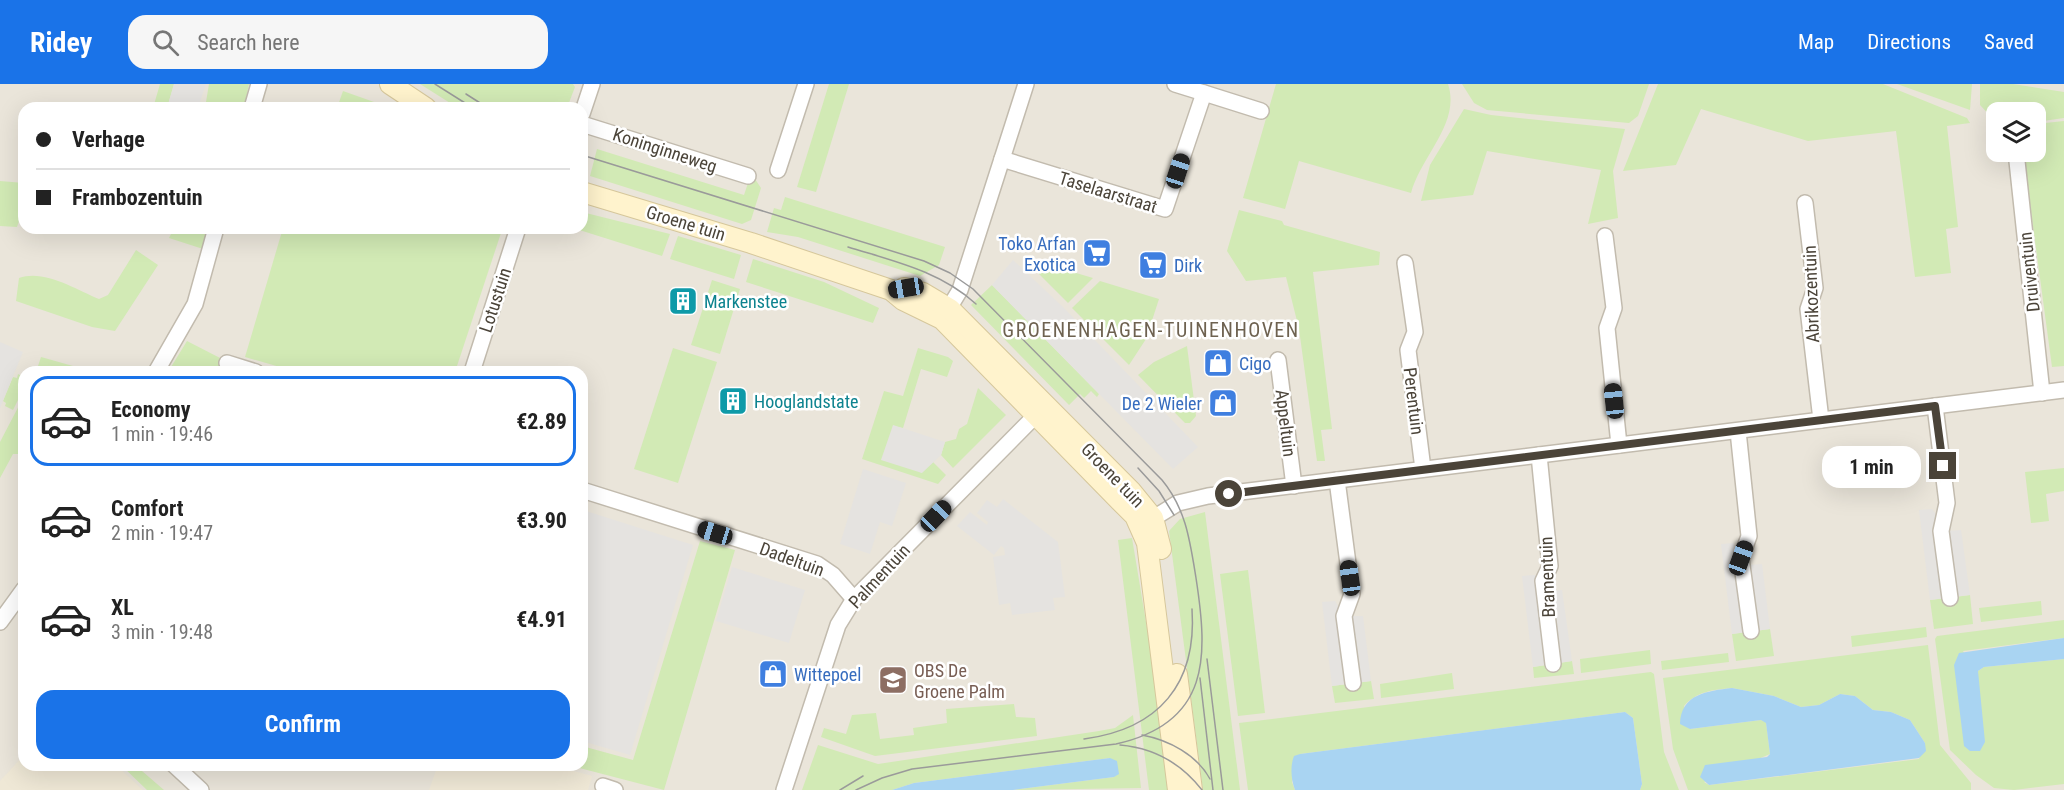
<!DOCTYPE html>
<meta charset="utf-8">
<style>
:root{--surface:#fff;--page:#f6f6f6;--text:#222;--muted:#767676;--line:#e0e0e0;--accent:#1a73e8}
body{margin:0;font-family:"Roboto Condensed",sans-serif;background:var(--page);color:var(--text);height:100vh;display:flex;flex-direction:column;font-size:22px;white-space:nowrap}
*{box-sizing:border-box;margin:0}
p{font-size:20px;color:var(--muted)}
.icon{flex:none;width:33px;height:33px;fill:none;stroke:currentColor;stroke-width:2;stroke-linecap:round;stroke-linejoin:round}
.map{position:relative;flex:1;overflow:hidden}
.sheet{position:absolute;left:18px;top:282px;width:570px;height:405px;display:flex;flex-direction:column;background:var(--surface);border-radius:18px;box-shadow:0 6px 24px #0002}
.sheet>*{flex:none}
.hud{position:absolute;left:18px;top:18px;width:570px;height:132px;border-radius:18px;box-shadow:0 6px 24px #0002;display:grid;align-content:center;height:132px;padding:0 18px;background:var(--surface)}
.fabs{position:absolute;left:1986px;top:18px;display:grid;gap:12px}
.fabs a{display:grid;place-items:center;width:60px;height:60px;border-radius:12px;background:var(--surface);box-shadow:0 6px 24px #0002;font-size:30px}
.end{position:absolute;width:27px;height:27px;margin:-14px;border:8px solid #4b4439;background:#fff;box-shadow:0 0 0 3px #fff}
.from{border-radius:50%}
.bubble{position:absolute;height:42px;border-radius:18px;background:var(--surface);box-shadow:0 6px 24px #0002;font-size:20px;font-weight:700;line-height:42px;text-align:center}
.car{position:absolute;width:18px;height:36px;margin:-18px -9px;border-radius:8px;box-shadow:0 0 4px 2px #0007;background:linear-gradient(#222 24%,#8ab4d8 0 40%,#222 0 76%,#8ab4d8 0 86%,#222 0)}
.hud b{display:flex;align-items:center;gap:21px;height:57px;font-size:22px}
.hud b+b{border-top:2px solid var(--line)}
.hud i{width:15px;height:15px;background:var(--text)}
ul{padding:10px 0 0;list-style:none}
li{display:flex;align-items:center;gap:18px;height:90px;margin:0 12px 9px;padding:0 6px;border:3px solid transparent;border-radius:18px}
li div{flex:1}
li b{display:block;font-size:22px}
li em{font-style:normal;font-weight:700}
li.selected{border-color:var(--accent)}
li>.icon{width:54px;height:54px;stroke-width:1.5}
.button{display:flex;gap:12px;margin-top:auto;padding:12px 18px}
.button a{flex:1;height:69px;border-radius:18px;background:var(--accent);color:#fff;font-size:24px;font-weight:700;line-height:69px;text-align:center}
header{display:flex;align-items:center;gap:36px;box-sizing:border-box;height:84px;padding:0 30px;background:var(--accent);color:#fff}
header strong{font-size:28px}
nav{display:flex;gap:33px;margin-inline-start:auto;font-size:21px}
.search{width:420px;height:54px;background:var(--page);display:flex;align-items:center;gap:15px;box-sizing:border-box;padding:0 21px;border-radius:18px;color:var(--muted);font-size:22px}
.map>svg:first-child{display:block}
</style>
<header>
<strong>Ridey</strong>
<div class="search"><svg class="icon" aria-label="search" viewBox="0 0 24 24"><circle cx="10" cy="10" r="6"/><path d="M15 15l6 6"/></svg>Search here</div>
<nav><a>Map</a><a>Directions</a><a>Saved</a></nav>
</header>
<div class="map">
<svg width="2064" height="706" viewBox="0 0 2064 706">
<rect width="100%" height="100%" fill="#f6f3ec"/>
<path fill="#eae5da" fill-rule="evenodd" d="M0,0h2064v706h-2064zM24,24h558v120h-558zM1996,28h40v40h-40zM24,288h558v393h-558z"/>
<g fill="#efe8d6">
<path d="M24,671v10h92l27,25h-143v-9z"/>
<path d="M438,681h114l40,11 -4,14h-159z"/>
</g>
<g fill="#d2eab5" fill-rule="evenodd">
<path d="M160,0h14l-7,24h-14z"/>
<path d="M209,0h40l-5,24h-39z"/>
<path d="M420,0h153l2,3 -8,21h-109z"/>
<path d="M829,0h20l-33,108 -19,-5z"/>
<path d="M1276,0h172c13,39 -27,72 -37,109l-112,-32 -14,48 -42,-11z"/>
<path d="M1462,0h187l-11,32 -9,7 -142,-13 -13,-7z"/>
<path d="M1658,0h225l84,34 3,5 -23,3 11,101 -12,2 5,44 -36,4 -19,-146 -88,10 -107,-32 -25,56 -53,6z"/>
<path d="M1897,0h75l-2,26z"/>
<path d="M1980,0h33l51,8v26l-28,4v-10h-40l-1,9 -15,-16z"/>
<path d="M343,7l31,11 -2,6h-35z"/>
<path d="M1464,25l27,6 134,14 -12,42 5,47 -30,6 13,-54 -114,-19 -14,44 -52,6 9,-36z"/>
<path d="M2064,37v245l-12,1 -29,-215h13v-28z"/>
<path d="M597,65l147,46 4,-12 4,1 3,-5 6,9 -10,32 -9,4 -152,-48z"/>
<path d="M0,97l24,2v23l-7,21 -17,-1z"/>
<path d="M785,113l160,50 -6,18 -19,11 -122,-39 -31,-5 7,-24 7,2z"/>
<path d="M1239,126l43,11 2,4 96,27 -1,13 -66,7 19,157 -11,1 4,31h-8l-18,-132 -13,-52 -40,4 -19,-30z"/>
<path d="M582,128l88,22 -8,22 -89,-28h9z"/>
<path d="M174,144h35l-6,21 -34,-11z"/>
<path d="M283,144l219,2 -47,142h-158l-52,-15z"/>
<path d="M678,152l63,19 -7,24 -64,-20z"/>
<path d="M136,166l22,15 -43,66 -23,-4 -76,-26 3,-23c25,-9 56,11 80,21l9,-4z"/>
<path d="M753,175l71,23 55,26 -6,15 -127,-41z"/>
<path d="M1046,180l47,14 -25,25 -29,-29 -1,-6z"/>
<path d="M712,196l28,9 -20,65 -29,-9z"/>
<path d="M1100,197l59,18 -13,40 -17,26 -57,-57z"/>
<path d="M992,201l107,109 -2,3 -6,-6 -7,7 -4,-4 -11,11 -98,-100z"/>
<path d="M187,257l35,18 -4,13h-50z"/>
<path d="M1187,262l9,70 -6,7h-5l-47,-48 16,-13z"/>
<path d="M673,264l44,14 -39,121 -44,-14z"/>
<path d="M918,264l30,9 5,4 -6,16 -26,-8 -18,59 -10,-2 28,47 12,-11 13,13 -8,9 -76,-25 22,-68 19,5z"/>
<path d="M41,273l32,9 -3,6h-34z"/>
<path d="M18,290l6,3v11l-11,22 -8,-4 1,-3 -3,-2 10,-24 4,1z"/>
<path d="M978,304l28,27 -53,53 -12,-13 4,-13 11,-3 3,-10 8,-5z"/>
<path d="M24,312v58h-11l-13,24v-36z"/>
<path d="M2064,384v23l-18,3 3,27 -18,2 -6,-51z"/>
<path d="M1205,428l35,278h-37l-34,-259 11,-12z"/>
<path d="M1132,454l16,96 20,156h-19l-31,-250z"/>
<path d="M700,457l35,9 -71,240 -96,-25h14v-19l51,14z"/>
<path d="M1248,486l17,143 -27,3 -18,-142z"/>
<path d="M1970,511l3,29 -39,5 -4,-29z"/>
<path d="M2041,517l1,14 -61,7 -2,-14z"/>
<path d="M2064,536v18l-101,13 14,27 1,-7 6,-4 80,-8v125l-50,6 -20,-2 -18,-13 -26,-25 -15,-111 2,-3z"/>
<path d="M1926,543l1,10 -75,10 -1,-11z"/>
<path d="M1770,545l4,27 -38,5 -4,-27z"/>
<path d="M1928,561l12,100 31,38v7h-283l-15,-41 -10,-71zM1732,604l42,8 27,11 18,-2 21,-11 15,2 18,14 18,2 19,8 15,23 -6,16 -210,26 -5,-3 66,-28 -4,-32 -5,-2 -71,9 -6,-23c13,-15 29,-16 48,-18z"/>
<path d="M1650,566l1,14 -70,9 -1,-14z"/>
<path d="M1728,569l1,9 -67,8 -1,-9z"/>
<path d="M1572,577l2,13 -40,4 -1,-11z"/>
<path d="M1651,588l3,2 10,78 15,38h-39l2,-6 -9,-66 -8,-6 -325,42 -8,28 3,8h-47l-9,-67z"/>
<path d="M1452,589l2,16 -73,9 -1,-14z"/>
<path d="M1371,597l3,18 -39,4 -3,-17z"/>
<path d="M1014,620l2,13 19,1 2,18 -162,20 -54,-19 3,-9 22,6 6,-19 24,-2 4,26 34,-4 -1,-7 34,-5 -1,-14z"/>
<path d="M1133,631l8,73 -128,2 101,-13 -4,-19 -196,25 -22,7h-90l16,-45 60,19 221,-33 16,-3z"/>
<path d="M121,681h25l-4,6 22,19h-17z"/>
</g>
<g fill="#e5e3e0">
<path d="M174,0h32l-8,24h-31z"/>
<path d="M1013,176l52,49 133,138 -25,22 -181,-184z"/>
<path d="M0,258l23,10 -23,56z"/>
<path d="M893,341l52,17 -4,13 -19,18 -41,-13z"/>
<path d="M863,385l43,14 -14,43 -12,-4 -10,32 -30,-10z"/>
<path d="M1003,415l55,43 7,55 -12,1 2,12 -43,5 -2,-12 -11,2 -6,-48 12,-2 -1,-7 -3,-2 -7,9 -37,-29 13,-14 17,13 1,-3 -11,-9 10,-13 10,7z"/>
<path d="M1932,425l16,22 13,-1 9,65 -40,5 -11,-90z"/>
<path d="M586,427l107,34 -63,210 -48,-14v-215z"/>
<path d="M1733,459l8,15 8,7 13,-1 8,65 -38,5 -11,-90z"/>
<path d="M732,483l73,23 -16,53 -73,-22z"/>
<path d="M1535,491l15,16 12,-1 10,71 -39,6 -11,-91z"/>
<path d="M1335,517l9,15h19l8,65 -39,5 -10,-84z"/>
</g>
<g fill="#a9d4f2">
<path d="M2064,554v21l-80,8 -6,4 7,71 -5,9h-10l-6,-5 -10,-81 5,-12z"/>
<path d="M1732,604l42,8 27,11 18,-2 21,-11 15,2 18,14 18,2 19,8 15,23 1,8 -7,7 -210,27 -9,-8 5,-12 62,-8 3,-3 -4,-31 -5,-3 -71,9 -10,-5c1,-30 27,-33 52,-36z"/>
<path d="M1625,628l8,6 9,66 -2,6h-345c-4,-10 -5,-24 -1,-34l6,-2z"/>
<path d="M1110,674l7,3 2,13 -5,3 -101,13h-121l22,-7z"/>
</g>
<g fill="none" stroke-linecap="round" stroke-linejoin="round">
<g stroke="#c2bbae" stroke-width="18">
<g id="street">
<path d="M1204,9l57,18"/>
<path d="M252,24l7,-24"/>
<path d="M582,30l10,-30"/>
<path d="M582,40l166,52"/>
<path d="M2016,68l26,241"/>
<path d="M1002,75l163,50 39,-116 -29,-9"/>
<path d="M778,86l28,-86"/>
<path d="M1805,119l10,85 -7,21 13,111"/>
<path d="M1605,152l9,72 -7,20 12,117"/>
<path d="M1405,179l10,69 -7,18 15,119"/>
<path d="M943,234l17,-28 66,-206"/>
<path d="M1278,276l16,126"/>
<path d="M227,279l29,9"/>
<path d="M156,288l39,-68 21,-76"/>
<path d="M472,288l46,-144"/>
<path d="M1935,322l12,97 -6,28 9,67"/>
<path d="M1738,347l11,105 -8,22 10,73"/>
<path d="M1539,371l11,111 -7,15 10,83"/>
<path d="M1337,396l15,114 -8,22 9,67"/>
<path d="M582,406l235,74 16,11 21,24"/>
<path d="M1144,440l34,-21 30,-7 856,-106"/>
<path d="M0,538l24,-33"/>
<path d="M174,681l27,25"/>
<path d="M603,702l12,4"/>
<path d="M784,706l54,-165 16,-26 188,-190"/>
</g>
</g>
<g stroke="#d6c79b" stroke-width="22">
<g id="secondary">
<path d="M390,0l36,24"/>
<path d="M582,108l169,51 140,47 12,10 39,19 178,182 15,15 12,27 31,247"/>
<path d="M904,204l19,5 27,16 181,182 22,27 8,31"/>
<path d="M1177,590l15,116"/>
</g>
</g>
<use href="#street" stroke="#fff" stroke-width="15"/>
<use href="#secondary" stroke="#fff3cd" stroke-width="20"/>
<g stroke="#9a9a9a" stroke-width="1.5">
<path d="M435,0l38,24"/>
<path d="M466,10l22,14"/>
<path d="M582,71l342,106 26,12 23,16 189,191c24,29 28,61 34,98 12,78 15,145 -80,166l-204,25 -30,9 -26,12"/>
<path d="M848,163c45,14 92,24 128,57"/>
<path d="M1138,384l21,23 15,24"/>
<path d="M1207,575l16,131"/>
<path d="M1200,594l13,112"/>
<path d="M1142,651c27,5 55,20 68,44"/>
<path d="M1084,655c75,-10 113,-55 108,-130"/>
<path d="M1120,661c34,3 61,18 82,45"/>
<path d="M840,706l23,-14"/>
</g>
</g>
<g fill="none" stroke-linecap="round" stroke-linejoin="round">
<path stroke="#4b4439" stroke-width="8" d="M1229,410l706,-88 8,60"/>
</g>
<defs>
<g id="supermarket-square" transform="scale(1.5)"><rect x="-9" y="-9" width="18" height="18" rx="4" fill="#3f7fe0" stroke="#fff"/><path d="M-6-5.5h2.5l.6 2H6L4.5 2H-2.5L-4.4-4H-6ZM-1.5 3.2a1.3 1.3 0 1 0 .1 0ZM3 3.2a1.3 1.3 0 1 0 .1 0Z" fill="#fff"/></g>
<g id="building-square" transform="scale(1.5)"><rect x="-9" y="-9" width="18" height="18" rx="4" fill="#0f9aa8" stroke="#fff"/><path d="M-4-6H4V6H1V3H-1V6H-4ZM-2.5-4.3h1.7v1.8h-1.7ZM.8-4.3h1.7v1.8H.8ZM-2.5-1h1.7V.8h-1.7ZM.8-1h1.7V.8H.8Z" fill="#fff"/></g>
<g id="shop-square" transform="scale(1.5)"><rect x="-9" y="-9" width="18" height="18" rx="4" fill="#3f7fe0" stroke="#fff"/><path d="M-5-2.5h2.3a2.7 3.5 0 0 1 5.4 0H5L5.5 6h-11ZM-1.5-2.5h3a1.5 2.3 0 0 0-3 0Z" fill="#fff"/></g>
<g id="school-square" transform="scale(1.5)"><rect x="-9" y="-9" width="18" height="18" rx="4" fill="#8d6e63" stroke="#fff"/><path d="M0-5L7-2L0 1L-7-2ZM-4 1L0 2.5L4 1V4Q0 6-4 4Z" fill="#fff"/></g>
</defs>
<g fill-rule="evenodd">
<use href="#supermarket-square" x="1097" y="169"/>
<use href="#supermarket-square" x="1153" y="181"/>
<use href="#building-square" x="683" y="217"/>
<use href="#shop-square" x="1218" y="279"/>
<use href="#building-square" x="733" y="317"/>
<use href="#shop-square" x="1223" y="319"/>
<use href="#shop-square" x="773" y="590"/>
<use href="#school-square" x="893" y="596"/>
</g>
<g text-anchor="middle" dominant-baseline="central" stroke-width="5" stroke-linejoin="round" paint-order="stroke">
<g font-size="18" fill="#4b4439" stroke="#fff">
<text transform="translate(665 66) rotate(18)">Koninginneweg</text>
<text transform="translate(1108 108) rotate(17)">Taselaarstraat</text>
<text transform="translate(686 139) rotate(17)">Groene tuin</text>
<text transform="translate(2029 188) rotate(-96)">Druiventuin</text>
<text transform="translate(1811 210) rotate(-92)">Abrikozentuin</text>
<text transform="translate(495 216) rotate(-72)">Lotustuin</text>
<text transform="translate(1414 317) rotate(83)">Perentuin</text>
<text transform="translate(1286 339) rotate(83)">Appeltuin</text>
<text transform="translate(1113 391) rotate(46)">Groene tuin</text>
<text transform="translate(792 475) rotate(20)">Dadeltuin</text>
<text transform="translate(879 492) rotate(-47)">Palmentuin</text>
<text transform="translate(1547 493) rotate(-92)">Bramentuin</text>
</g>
<g font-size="18" fill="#366cbe" stroke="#fff" text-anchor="start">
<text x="1076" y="159" text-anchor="end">Toko Arfan<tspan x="1076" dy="21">Exotica</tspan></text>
<text x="1174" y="181">Dirk</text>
<text x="1239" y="279">Cigo</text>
<text x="1202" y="319" text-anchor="end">De 2 Wieler</text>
<text x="794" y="590">Wittepoel</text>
</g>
<g font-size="18" fill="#0d838f" stroke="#fff" text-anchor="start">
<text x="704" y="217">Markenstee</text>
<text x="754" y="317">Hooglandstate</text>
</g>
<g font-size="18" fill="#785e54" stroke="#fff" text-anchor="start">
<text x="914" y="586">OBS De<tspan x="914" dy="21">Groene Palm</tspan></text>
</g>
<g font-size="20" letter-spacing="1.5" fill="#6e6250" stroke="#fff">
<text x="1151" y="246">GROENENHAGEN-TUINENHOVEN</text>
</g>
</g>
</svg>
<div class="fabs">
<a><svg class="icon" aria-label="layers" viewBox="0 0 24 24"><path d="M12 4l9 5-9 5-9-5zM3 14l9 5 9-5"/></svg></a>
</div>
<i class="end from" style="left:1229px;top:410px"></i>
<i class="end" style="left:1943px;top:382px"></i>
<div class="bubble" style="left:1822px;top:362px;width:99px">1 min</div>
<i class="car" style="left:1178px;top:87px;rotate:18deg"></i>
<i class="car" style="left:906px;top:204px;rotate:261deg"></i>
<i class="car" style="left:1614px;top:317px;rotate:354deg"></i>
<i class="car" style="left:936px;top:432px;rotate:44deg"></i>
<i class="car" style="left:715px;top:449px;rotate:287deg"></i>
<i class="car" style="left:1741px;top:474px;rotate:20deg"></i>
<i class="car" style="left:1350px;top:494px;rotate:352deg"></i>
<div class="hud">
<b><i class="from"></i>Verhage</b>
<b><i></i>Frambozentuin</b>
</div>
<section class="sheet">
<ul>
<li class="selected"><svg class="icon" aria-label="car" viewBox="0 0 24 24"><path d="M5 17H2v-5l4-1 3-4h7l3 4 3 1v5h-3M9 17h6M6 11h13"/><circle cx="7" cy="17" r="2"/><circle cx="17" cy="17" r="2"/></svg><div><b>Economy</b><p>1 min · 19:46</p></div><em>€2.89</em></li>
<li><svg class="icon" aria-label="car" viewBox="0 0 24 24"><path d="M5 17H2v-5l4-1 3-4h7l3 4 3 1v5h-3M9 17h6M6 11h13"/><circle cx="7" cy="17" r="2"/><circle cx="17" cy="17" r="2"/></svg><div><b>Comfort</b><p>2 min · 19:47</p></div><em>€3.90</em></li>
<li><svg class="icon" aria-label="car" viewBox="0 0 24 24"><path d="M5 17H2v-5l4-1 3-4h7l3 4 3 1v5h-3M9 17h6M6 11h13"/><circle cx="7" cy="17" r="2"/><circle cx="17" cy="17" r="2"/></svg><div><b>XL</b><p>3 min · 19:48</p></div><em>€4.91</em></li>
</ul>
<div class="button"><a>Confirm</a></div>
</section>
</div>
